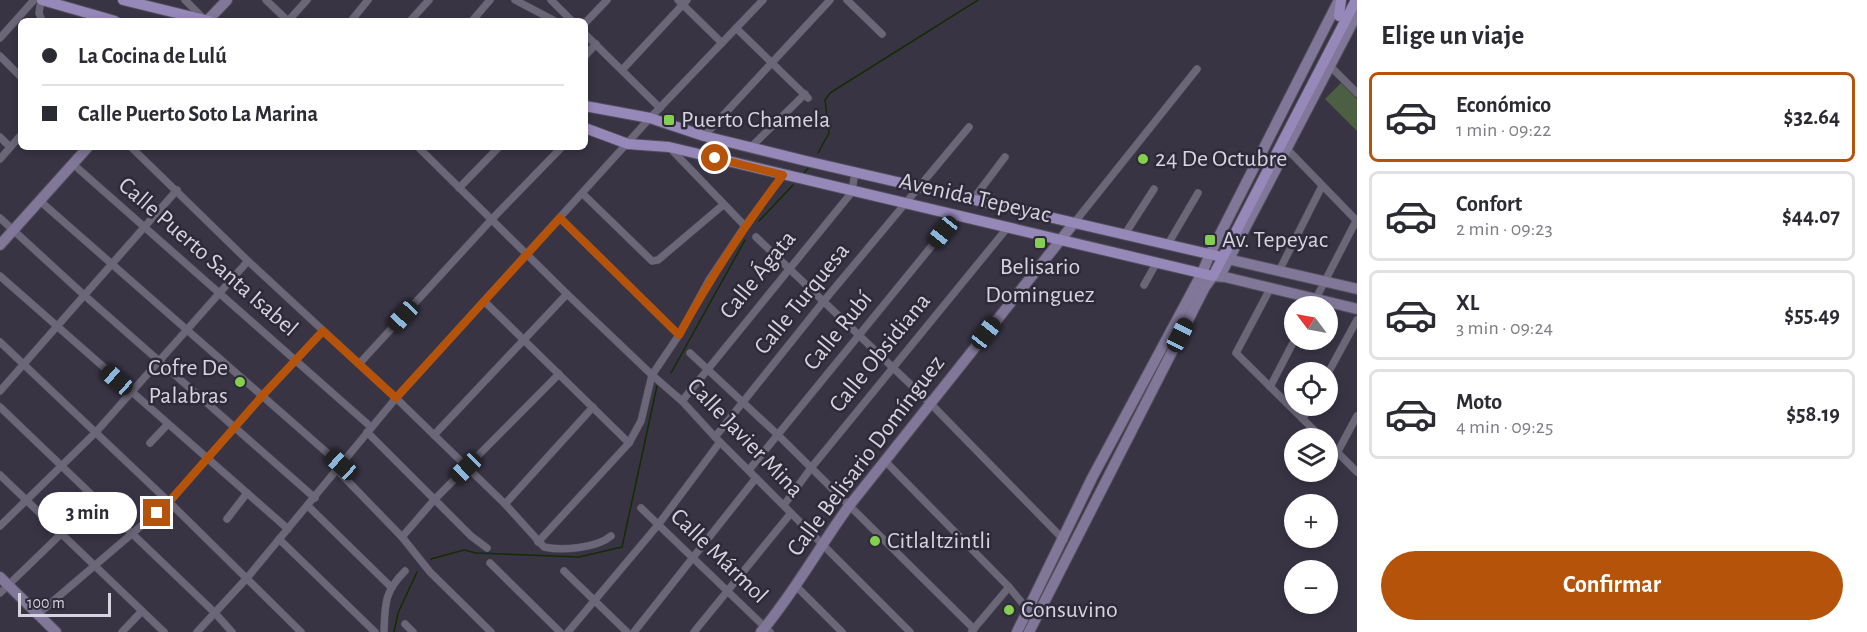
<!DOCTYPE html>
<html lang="es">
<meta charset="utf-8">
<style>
:root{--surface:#fff;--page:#f7f7f7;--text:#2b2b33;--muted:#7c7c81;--line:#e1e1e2;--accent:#b45309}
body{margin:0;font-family:"Alegreya Sans",sans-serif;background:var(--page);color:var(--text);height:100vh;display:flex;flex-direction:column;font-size:22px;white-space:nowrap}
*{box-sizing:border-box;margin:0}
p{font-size:20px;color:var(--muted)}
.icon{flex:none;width:33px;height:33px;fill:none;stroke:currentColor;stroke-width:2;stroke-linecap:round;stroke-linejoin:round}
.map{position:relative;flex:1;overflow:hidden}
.sheet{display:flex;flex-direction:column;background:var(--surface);width:510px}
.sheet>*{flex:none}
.banner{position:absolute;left:18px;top:18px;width:570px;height:132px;border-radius:9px;box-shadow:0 3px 9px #0003;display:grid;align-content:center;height:132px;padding:0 24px;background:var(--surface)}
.needle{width:39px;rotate:302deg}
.buttons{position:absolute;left:1284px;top:296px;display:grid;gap:12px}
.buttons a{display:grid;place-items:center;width:54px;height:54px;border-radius:50%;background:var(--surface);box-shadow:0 3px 9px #0003;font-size:30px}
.scale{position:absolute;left:18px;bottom:15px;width:93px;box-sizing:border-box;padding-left:6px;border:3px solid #d6d4de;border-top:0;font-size:16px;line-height:21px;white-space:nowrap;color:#d6d4de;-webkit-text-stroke:4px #2e2a3a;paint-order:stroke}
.end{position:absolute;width:27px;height:27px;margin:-14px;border:8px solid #b45309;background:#fff;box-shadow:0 0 0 3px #fff}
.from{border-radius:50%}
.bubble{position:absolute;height:42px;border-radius:21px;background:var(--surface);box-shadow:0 3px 9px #0003;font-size:20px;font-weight:700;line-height:42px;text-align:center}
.car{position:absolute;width:18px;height:36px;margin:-18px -9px;border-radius:8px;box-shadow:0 0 4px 2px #0007;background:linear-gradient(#222 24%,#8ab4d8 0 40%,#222 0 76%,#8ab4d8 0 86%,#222 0)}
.banner b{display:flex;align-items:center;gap:21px;height:57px;font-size:22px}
.banner b+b{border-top:2px solid var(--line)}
.banner i{width:15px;height:15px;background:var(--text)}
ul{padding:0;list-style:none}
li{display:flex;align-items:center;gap:18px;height:90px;margin:0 12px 9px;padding:0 12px;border:3px solid var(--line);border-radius:9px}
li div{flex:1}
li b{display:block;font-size:22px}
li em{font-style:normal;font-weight:700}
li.on{border-color:var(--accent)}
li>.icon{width:54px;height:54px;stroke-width:1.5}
h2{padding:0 24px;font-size:27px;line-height:72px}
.cta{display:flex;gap:12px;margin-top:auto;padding:12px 24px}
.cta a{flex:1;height:69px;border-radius:36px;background:var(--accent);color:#fff;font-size:24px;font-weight:700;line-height:69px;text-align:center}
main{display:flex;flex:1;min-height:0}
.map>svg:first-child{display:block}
</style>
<main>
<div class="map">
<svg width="1357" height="632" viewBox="0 0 1357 632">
<rect width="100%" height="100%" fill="#383444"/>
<path fill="#4c5f42" d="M1341,83l16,16v32l-32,-32z"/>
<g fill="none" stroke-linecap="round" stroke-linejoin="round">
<g stroke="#142d00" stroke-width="1.5">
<path d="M818,153l11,-20 -4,-33 5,-7 148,-93"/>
<path d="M804,173l5,-6"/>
<path d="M759,221l34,-36"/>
<path d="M671,373l74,-133"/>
<path d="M431,559l33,-9 12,3 103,4 43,-10 35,-161"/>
<path d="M394,632l4,-19 19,-41"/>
</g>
<g stroke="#53505c" stroke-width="8">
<g id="street">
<path d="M41,0l-2,13 3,8"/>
<path d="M185,0l18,18"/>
<path d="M266,0l22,21"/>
<path d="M515,0l40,21"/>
<path d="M551,0l21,21"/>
<path d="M678,0l44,43"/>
<path d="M847,0l35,34"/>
<path d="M288,21l19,-21"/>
<path d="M351,21l17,-21"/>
<path d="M410,21l19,-21"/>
<path d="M472,21l18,-21"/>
<path d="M585,23l22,-23"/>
<path d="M736,28l72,70"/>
<path d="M585,34l75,74"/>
<path d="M0,38l34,-38"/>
<path d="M0,56l21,21"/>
<path d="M585,56l11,-12"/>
<path d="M1330,66l27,27"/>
<path d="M622,70l65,-70"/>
<path d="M704,136l126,-136"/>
<path d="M0,137l10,10"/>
<path d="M131,147l117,114 148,137 109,106 39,43c18,4 53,1 67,-11"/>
<path d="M418,147l149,147 85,81 30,26 33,36 195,195"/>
<path d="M669,147l76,79"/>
<path d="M751,147l54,-53"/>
<path d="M1287,149l70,72"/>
<path d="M0,159l21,-24"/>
<path d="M73,164l298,263"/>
<path d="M459,188l40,-41"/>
<path d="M583,194l69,67 6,-1 65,-55"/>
<path d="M974,198l31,-41"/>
<path d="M40,201l301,264"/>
<path d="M0,218l84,77 231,203"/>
<path d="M560,218l119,117"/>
<path d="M1074,223l123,-154"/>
<path d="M1125,234l29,-45"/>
<path d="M756,237l174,166 134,137"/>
<path d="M1168,244l30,-51"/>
<path d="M1279,271l43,-85"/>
<path d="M0,276l288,253"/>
<path d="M1144,285l13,-23"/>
<path d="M1270,289l-34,64 86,85"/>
<path d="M484,301l145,142"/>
<path d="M1312,306l44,-85"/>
<path d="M0,342l169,160 132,130"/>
<path d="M690,353l88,82 196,194"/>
<path d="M359,364l133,-145 70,-72"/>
<path d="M1328,373l29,-53"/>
<path d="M1270,387l25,-48"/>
<path d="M0,391l177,-201"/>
<path d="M682,401l170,-209 3,-21"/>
<path d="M0,407l214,205 18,20"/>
<path d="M1303,419l7,-14"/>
<path d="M367,432l104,104 16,12"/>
<path d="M434,435l133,-141"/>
<path d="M715,437l108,-135 146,-175"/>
<path d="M150,443l18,-19"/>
<path d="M1328,443l29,29"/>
<path d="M1337,453l20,-37"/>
<path d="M884,460l125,127 19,23"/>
<path d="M337,470l65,67 28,35 61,60"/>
<path d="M749,470l208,-255"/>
<path d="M0,475l164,157"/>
<path d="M505,504l88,-97"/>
<path d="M784,505l27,-37 197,-241"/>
<path d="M308,506l83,81"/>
<path d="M641,508l129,124"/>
<path d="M227,519l20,-26"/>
<path d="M0,526l96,-94 152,-171"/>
<path d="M402,537l32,-37 125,-126"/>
<path d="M279,539l96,93"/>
<path d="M538,542l91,-99 12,-22 11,-46 27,-40 30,-55 36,-54 38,-51"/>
<path d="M490,563l70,69"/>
<path d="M564,571l63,61"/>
<path d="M796,586l46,46"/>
<path d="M0,593l62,-60"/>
<path d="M38,614l131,-112 94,-107 60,-64"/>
<path d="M405,624l8,8"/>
<path d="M972,631l37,-44"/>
<path d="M122,632l20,-21"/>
<path d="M197,632l50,-54 149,-180 254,-280 113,-118"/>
<path d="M384,632c1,-28 0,-40 21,-61"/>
<path d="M568,632l90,-107 62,-83"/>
<path d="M634,632l122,-154"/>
<path d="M694,632l97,-119"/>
</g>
</g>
<g stroke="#53505c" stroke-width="12">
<g id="secondary">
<path d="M207,21l20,-21"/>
<path d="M0,245l88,-98"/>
<path d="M1223,258l134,31"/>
<path d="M1220,276l137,-262"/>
<path d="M0,577l56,55"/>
<path d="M761,632c33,-39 58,-85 88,-126l225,-283"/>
<path d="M1017,632l75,-154 110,-205 8,-19 129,-254"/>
<path d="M1029,632l176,-345 8,-11 12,1 132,32"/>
</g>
</g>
<g stroke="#53505c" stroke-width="12">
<g id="primary">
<path d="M42,0l73,21"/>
<path d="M123,0l86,21"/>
<path d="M1339,16l2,-16"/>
<path d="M585,106l65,12 54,18 102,25 416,96"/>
<path d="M585,128l43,16 41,3 544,129 143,-276"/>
</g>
</g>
<use href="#street" stroke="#6b6678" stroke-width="7"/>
<use href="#secondary" stroke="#817799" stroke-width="10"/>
<use href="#primary" stroke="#9688b9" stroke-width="10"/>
</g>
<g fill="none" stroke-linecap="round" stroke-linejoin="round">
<path stroke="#b45309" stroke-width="8" d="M157,513l12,-11 94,-107 60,-64 73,67 164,-180 119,117c31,-56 65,-109 104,-160l-68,-17"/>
</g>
<g fill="#84d04e" stroke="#2e2a3a" stroke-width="2">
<rect x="663" y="114" width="12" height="12" rx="3"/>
<circle cx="1143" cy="159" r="6"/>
<rect x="1204" y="234" width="12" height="12" rx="3"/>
<rect x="1034" y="237" width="12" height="12" rx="3"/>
<circle cx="240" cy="382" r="6"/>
<circle cx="875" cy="541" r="6"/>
<circle cx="1009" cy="610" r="6"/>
</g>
<g text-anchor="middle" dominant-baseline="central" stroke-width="5" stroke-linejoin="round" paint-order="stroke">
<g font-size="24" fill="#d6d4de" stroke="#2e2a3a" text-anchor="start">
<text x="681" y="120">Puerto Chamela</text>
<text x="1155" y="159">24 De Octubre</text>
<text x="1222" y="240">Av. Tepeyac</text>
<text x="1040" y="267" text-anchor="middle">Belisario<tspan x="1040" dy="28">Dominguez</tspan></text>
<text x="228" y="368" text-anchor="end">Cofre De<tspan x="228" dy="28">Palabras</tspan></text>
<text x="887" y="541">Citlaltzintli</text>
<text x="1021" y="610">Consuvino</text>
</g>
<g font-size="24" fill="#d6d4de" stroke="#2e2a3a">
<text transform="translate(975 198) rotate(13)">Avenida Tepeyac</text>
<text transform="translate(208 257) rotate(41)">Calle Puerto Santa Isabel</text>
<text transform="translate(758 275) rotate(-51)">Calle Ágata</text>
<text transform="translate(802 299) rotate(-51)">Calle Turquesa</text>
<text transform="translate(838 331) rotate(-51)">Calle Rubí</text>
<text transform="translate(880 353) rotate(-51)">Calle Obsidiana</text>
<text transform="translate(745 438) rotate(46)">Calle Javier Mina</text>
<text transform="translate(866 456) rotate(-53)">Calle Belisario Domínguez</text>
<text transform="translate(719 556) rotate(44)">Calle Mármol</text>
</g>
</g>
</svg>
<div class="buttons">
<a><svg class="needle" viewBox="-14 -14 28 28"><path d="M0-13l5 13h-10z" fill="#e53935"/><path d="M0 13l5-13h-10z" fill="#7c7c81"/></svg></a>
<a><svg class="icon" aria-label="locate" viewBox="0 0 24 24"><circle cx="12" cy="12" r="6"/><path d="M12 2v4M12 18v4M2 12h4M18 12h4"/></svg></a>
<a><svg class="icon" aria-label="layers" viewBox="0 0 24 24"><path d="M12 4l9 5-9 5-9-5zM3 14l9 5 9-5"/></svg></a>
<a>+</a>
<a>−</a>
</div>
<div class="scale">100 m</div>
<i class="end from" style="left:715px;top:158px"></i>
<i class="end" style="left:157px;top:513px"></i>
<div class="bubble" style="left:38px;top:492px;width:99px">3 min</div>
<i class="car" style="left:943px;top:232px;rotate:219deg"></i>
<i class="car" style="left:403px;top:316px;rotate:223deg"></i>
<i class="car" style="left:986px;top:333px;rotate:38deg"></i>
<i class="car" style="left:1180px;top:335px;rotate:27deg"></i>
<i class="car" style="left:117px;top:380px;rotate:311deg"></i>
<i class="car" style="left:341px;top:465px;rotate:312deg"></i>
<i class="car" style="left:466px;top:468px;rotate:226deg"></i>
<div class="banner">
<b><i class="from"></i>La Cocina de Lulú</b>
<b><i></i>Calle Puerto Soto La Marina</b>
</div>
</div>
<section class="sheet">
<h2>Elige un viaje</h2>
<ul>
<li class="on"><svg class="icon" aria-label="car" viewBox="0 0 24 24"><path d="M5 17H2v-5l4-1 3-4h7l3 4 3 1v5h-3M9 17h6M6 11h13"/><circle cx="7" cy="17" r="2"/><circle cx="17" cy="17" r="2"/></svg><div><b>Económico</b><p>1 min · 09:22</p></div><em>$32.64</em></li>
<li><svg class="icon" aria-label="car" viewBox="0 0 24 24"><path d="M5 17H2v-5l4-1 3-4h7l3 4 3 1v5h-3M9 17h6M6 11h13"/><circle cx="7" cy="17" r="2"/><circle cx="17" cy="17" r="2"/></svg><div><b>Confort</b><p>2 min · 09:23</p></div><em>$44.07</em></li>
<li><svg class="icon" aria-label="car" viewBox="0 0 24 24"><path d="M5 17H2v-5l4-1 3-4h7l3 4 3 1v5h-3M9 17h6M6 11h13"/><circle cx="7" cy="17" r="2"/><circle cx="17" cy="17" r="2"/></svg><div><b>XL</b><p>3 min · 09:24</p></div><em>$55.49</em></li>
<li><svg class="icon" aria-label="car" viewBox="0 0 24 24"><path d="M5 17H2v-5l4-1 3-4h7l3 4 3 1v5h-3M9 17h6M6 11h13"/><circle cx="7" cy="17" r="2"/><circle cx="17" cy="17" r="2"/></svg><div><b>Moto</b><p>4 min · 09:25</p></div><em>$58.19</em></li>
</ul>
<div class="cta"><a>Confirmar</a></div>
</section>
</main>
